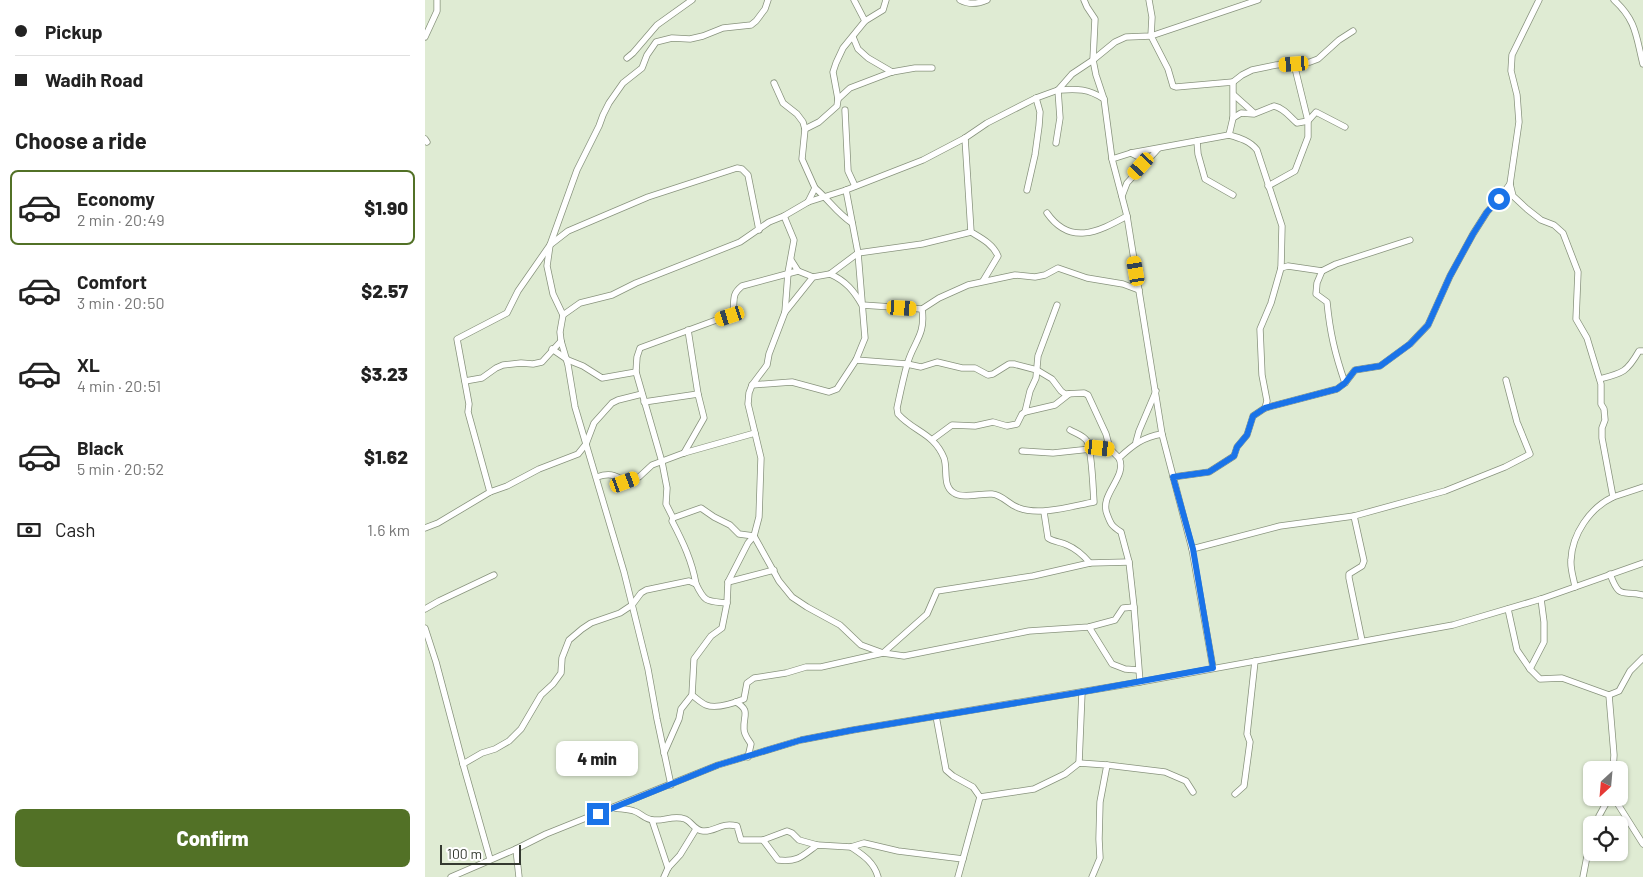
<!DOCTYPE html>
<meta charset="utf-8">
<style>
:root{--surface:#fff;--page:#f2f2f2;--text:#222;--muted:#767676;--line:#e0e0e0;--accent:#527126}
body{margin:0;font-family:Barlow,sans-serif;background:var(--page);color:var(--text);height:100vh;display:flex;flex-direction:column;font-size:19px;white-space:nowrap}
*{box-sizing:border-box;margin:0}
p{font-size:16px;color:var(--muted)}
.icon{flex:none;width:28px;height:28px;fill:none;stroke:currentColor;stroke-width:2;stroke-linecap:round;stroke-linejoin:round}
.map{position:relative;flex:1;overflow:hidden}
.panel{display:flex;flex-direction:column;background:var(--surface);width:425px}
.panel>*{flex:none}
.top-card{display:grid;align-content:center;height:110px;padding:0 15px;background:var(--surface)}
.needle{width:32px;rotate:206deg}
.buttons{position:absolute;left:1158px;top:761px;display:grid;gap:10px}
.buttons a{display:grid;place-items:center;width:45px;height:45px;border-radius:8px;background:var(--surface);box-shadow:0 1px 4px #0004;font-size:25px}
.scale{position:absolute;left:15px;bottom:12px;width:81px;box-sizing:border-box;padding-left:5px;border:2px solid #343930;border-top:0;font-size:14px;line-height:18px;white-space:nowrap;color:#343930;-webkit-text-stroke:4px #fff;paint-order:stroke}
.end{position:absolute;width:22px;height:22px;margin:-11px;border:6px solid #1a73e8;background:#fff;box-shadow:0 0 0 2px #fff}
.from{border-radius:50%}
.bubble{position:absolute;height:35px;border-radius:8px;background:var(--surface);box-shadow:0 1px 4px #0004;font-size:16px;font-weight:800;line-height:35px;text-align:center}
.car{position:absolute;width:15px;height:30px;margin:-15px -8px;border-radius:6px;box-shadow:0 0 4px 1px #0007;background:linear-gradient(#f5c518 24%,#345 0 40%,#f5c518 0 76%,#345 0 86%,#f5c518 0)}
.top-card b{display:flex;align-items:center;gap:18px;height:48px;font-size:19px}
.top-card b+b{border-top:1px solid var(--line)}
.top-card i{width:12px;height:12px;background:var(--text)}
ul{padding:0;list-style:none}
li{display:flex;align-items:center;gap:15px;height:75px;margin:0 10px 8px;padding:0 5px;border:2px solid transparent;border-radius:8px}
li div{flex:1}
li b{display:block;font-size:19px}
li em{font-style:normal;font-weight:800}
li.current{border-color:var(--accent)}
li>.icon{width:45px;height:45px;stroke-width:1.5}
h2{padding:0 15px;font-size:22px;line-height:60px}
.pay{display:flex;align-items:center;gap:12px;height:55px;padding:0 15px;font-size:19px}
.pay p{margin-inline-start:auto}
.button{display:flex;gap:10px;margin-top:auto;padding:10px 15px}
.button a{flex:1;height:58px;border-radius:8px;background:var(--accent);color:#fff;font-size:20px;font-weight:800;line-height:58px;text-align:center}
main{display:flex;flex:1;min-height:0}
.map>svg:first-child{display:block}
</style>
<main>
<section class="panel">
<div class="top-card">
<b><i class="from"></i>Pickup</b>
<b><i></i>Wadih Road</b>
</div>
<h2>Choose a ride</h2>
<ul>
<li class="current"><svg class="icon" aria-label="car" viewBox="0 0 24 24"><path d="M5 17H2v-5l4-1 3-4h7l3 4 3 1v5h-3M9 17h6M6 11h13"/><circle cx="7" cy="17" r="2"/><circle cx="17" cy="17" r="2"/></svg><div><b>Economy</b><p>2 min · 20:49</p></div><em>$1.90</em></li>
<li><svg class="icon" aria-label="car" viewBox="0 0 24 24"><path d="M5 17H2v-5l4-1 3-4h7l3 4 3 1v5h-3M9 17h6M6 11h13"/><circle cx="7" cy="17" r="2"/><circle cx="17" cy="17" r="2"/></svg><div><b>Comfort</b><p>3 min · 20:50</p></div><em>$2.57</em></li>
<li><svg class="icon" aria-label="car" viewBox="0 0 24 24"><path d="M5 17H2v-5l4-1 3-4h7l3 4 3 1v5h-3M9 17h6M6 11h13"/><circle cx="7" cy="17" r="2"/><circle cx="17" cy="17" r="2"/></svg><div><b>XL</b><p>4 min · 20:51</p></div><em>$3.23</em></li>
<li><svg class="icon" aria-label="car" viewBox="0 0 24 24"><path d="M5 17H2v-5l4-1 3-4h7l3 4 3 1v5h-3M9 17h6M6 11h13"/><circle cx="7" cy="17" r="2"/><circle cx="17" cy="17" r="2"/></svg><div><b>Black</b><p>5 min · 20:52</p></div><em>$1.62</em></li>
</ul>
<div class="pay"><svg class="icon" aria-label="cash" viewBox="0 0 24 24"><path d="M3 7h18v10H3z"/><circle cx="12" cy="12" r="2"/></svg>Cash<p>1.6 km</p></div>
<div class="button"><a>Confirm</a></div>
</section>
<div class="map">
<svg width="1218" height="877" viewBox="0 0 1218 877">
<rect width="100%" height="100%" fill="#dfebd3"/>
<g fill="none" stroke-linecap="round" stroke-linejoin="round">
<g stroke="#88937d" stroke-width="7">
<g id="minor">
<path d="M429,0l11,21"/>
<path d="M535,0c9,5 18,4 27,0"/>
<path d="M659,0l3,7 8,12 -2,41 3,15 8,24 8,60 15,57 35,218 30,115 21,119"/>
<path d="M724,0l3,17 -1,19 17,33 5,17 3,1 57,-5v36l-4,17"/>
<path d="M1114,0l-27,55 -1,16 6,24 2,27 -9,62 3,12 14,13 14,11 13,5 9,8 15,39 -2,47 11,19 14,46v20l3,5 1,11 -3,8v10l11,59c-23,11 -41,37 -42,63 -1,9 3,19 4,27"/>
<path d="M1189,0c23,21 22,37 29,64"/>
<path d="M0,37l12,-26v-11"/>
<path d="M428,37l5,12 10,9 24,14"/>
<path d="M202,58l6,-5 24,-28 35,-25"/>
<path d="M808,82l9,-7 10,-5 24,-5 34,-3 8,-3 21,-19 14,-9"/>
<path d="M349,83l9,20 14,11 6,8 2,7 -3,30 13,29 -7,14"/>
<path d="M809,95l19,17"/>
<path d="M413,99l12,-11 42,-16 23,-4h17"/>
<path d="M420,110l3,61 7,15"/>
<path d="M808,118l8,-5 13,1 20,-8c10,2 16,11 23,17l11,-2 8,-9 29,15"/>
<path d="M380,129l14,-7 18,-16 1,-7 -5,-27 3,-9 7,-15 22,-27 18,-11 3,-10"/>
<path d="M540,138l6,94"/>
<path d="M0,139l2,3"/>
<path d="M772,141l1,13 7,25 28,16"/>
<path d="M631,143l4,-25 -2,-28c19,-1 29,-2 46,9"/>
<path d="M706,153l6,3 11,2"/>
<path d="M687,159l19,-6 98,-18c11,3 21,6 28,15l25,76 -1,42 -10,35 -11,26 2,46 5,26 -2,7 -12,8 -6,19 -10,12 -3,9 -25,16 -36,5"/>
<path d="M843,186l27,-15 13,-34v-16l-14,-57"/>
<path d="M390,188c14,12 22,25 37,35"/>
<path d="M602,190l8,-35 4,-29 1,-14 -4,-14"/>
<path d="M697,196l5,-13 31,-34"/>
<path d="M622,213c23,33 51,19 80,3"/>
<path d="M366,260l7,11 15,6"/>
<path d="M856,268l7,-2 34,5 14,-7 74,-24"/>
<path d="M897,271l-5,12 -1,11 11,8c3,31 8,52 18,81"/>
<path d="M405,274c16,7 24,17 32,31l60,4"/>
<path d="M360,312l28,-35 17,-3 28,-21 64,-9 49,-12c10,6 22,12 27,24l-15,25"/>
<path d="M138,315l17,-12 32,-8 24,-12 104,-41 29,-20 15,-6 24,-14 38,-12 77,-30 42,-22 22,-15 49,-25 22,-8 14,-16 21,-14 22,-18 11,-5 25,-1 107,-36"/>
<path d="M263,330l10,64"/>
<path d="M127,349l16,11 15,6 19,12 34,-6"/>
<path d="M431,360l51,4 14,3 16,-5 25,6h13l13,7 5,-1 16,-10h5l23,6 15,9 9,12 4,3 19,-1 4,2 18,39 4,15"/>
<path d="M1175,379c23,-6 27,-7 39,-28h4"/>
<path d="M40,381l17,-3 14,-10 7,-3 18,-2 12,1 9,-2 19,-21"/>
<path d="M327,385l40,-3 37,10 8,-3 19,-29 9,-22 -7,-85 -12,-63"/>
<path d="M219,402l54,-8 6,24 -20,35"/>
<path d="M840,408l72,-19 8,-6 10,-13 25,-4 30,-22 18,-19 22,-49 23,-42 14,-22 12,-13 11,-15"/>
<path d="M600,412l5,-21 6,-13 2,-22 19,-51"/>
<path d="M645,430c5,3 13,5 17,11 5,10 6,48 7,61 -22,4 -54,14 -75,6 -10,-3 -16,-13 -27,-14 -10,-1 -30,5 -38,-1 -12,-7 -6,-24 -10,-35 -10,-25 -30,-26 -46,-44l-1,-6c3,-14 6,-29 10,-43 6,-23 19,-29 15,-56l17,-11 29,-13 47,-10 20,2 10,-2 13,-7 29,10 36,6 16,6"/>
<path d="M508,439l19,-14 23,1 18,-4 14,4 10,-2 5,-10 3,-2 30,-7 14,-11"/>
<path d="M711,442l3,-11 17,-40"/>
<path d="M597,451l31,2 47,-5 10,1 9,9"/>
<path d="M172,477c11,-4 18,-3 28,5l14,-5 13,-12 32,-12 71,-20"/>
<path d="M65,492l-22,-80 1,-8 -12,-65 50,-26 11,-22 32,-46 18,-14 80,-34 89,-29 5,1 6,6 11,55"/>
<path d="M1188,497l30,-10"/>
<path d="M619,512l4,26c6,4 13,4 19,7 10,4 16,10 23,18"/>
<path d="M929,516l10,45 -2,5 -13,8v4l13,63"/>
<path d="M248,518l28,-10 13,9 16,8 9,9 15,2 25,45 13,16 15,10 33,18 21,20 22,8 21,3 125,-25 60,-4 26,-7 8,-12 11,-1"/>
<path d="M0,528l13,-5 52,-31 17,-6 32,-17 39,-15 8,-10 8,-21 18,-20 6,-3 24,-6"/>
<path d="M767,549l88,-23 74,-10 91,-25 60,-24 25,-13 -13,-32 -11,-42"/>
<path d="M1185,574c10,26 11,16 33,21"/>
<path d="M303,582l46,-12"/>
<path d="M271,584c-4,-23 -13,-42 -24,-63l1,-3 -7,-14 1,-16 -5,-26 -26,-90 1,-15 3,-9 90,-33 3,-3c2,-13 -2,-17 9,-26l56,-15"/>
<path d="M1116,599l3,23v20l-14,27 10,10 22,-1 47,17 5,60 -1,15"/>
<path d="M0,609l14,-8 55,-26"/>
<path d="M1083,609l9,41 13,19"/>
<path d="M664,627l23,37 13,5 13,1"/>
<path d="M0,628l11,34 27,102 27,95"/>
<path d="M715,682l-6,-75 -5,-45 -8,-30c-9,-6 -10,-7 -14,-18 -8,-20 21,-37 12,-56 14,-13 24,-21 43,-24"/>
<path d="M267,695c4,3 9,8 14,10 10,4 28,-2 38,-6l3,-16 7,-5 32,-5 20,-6h15l62,-14 44,-39 10,-23 96,-15 57,-13 39,-1"/>
<path d="M1184,695l10,-4 11,-20 13,-13"/>
<path d="M311,702c15,9 7,13 8,27 0,6 4,10 7,15l-3,13"/>
<path d="M511,716l10,54 7,6 20,11 7,10 -22,80"/>
<path d="M239,753l15,-34 2,-10 11,-14 2,-36 17,-23 11,-8 5,-25 1,-21 20,-39 6,-7 5,-19 2,-59 -13,-54 1,-11 3,-8 15,-20 2,-11 16,-42 3,-39 6,-33 -10,-24"/>
<path d="M654,763l3,-71"/>
<path d="M38,764l19,-11 13,-4 14,-8 12,-12 20,-34 12,-11 8,-11 1,-15 7,-18 13,-11 9,-6 29,-10 12,-8 9,-12 5,-3 43,-9 7,3c9,19 11,17 31,19"/>
<path d="M682,765l58,7 21,9 7,11"/>
<path d="M246,785l-14,-66 -9,-50 -24,-97 -49,-165 -7,-42 -7,-24 -1,-9 3,-17 -10,-21 -6,-28 3,-21 27,-75 22,-44 4,-11 6,-12 14,-20 19,-15 5,-13 9,-13 16,-4 18,1 13,-3 20,-8 28,-3 5,-4 9,-12 3,-9"/>
<path d="M810,794l9,-8 6,-44 -3,-8 8,-73"/>
<path d="M555,797l54,-8 31,-15 14,-11 28,2 -7,37 -1,37 1,19 -8,19"/>
<path d="M1189,798l29,46"/>
<path d="M190,808c6,1 13,1 19,3 7,2 11,9 20,9 11,1 19,-5 31,-1 7,3 10,12 18,12 13,1 17,-9 34,-5l4,14h22l15,20c20,2 23,-3 39,-15l34,2 13,-4 34,8 65,8"/>
<path d="M227,820l16,48"/>
<path d="M1171,825l3,-9 10,-18"/>
<path d="M338,840l24,-9 5,2 7,7 18,5"/>
<path d="M426,847c12,8 23,15 27,30"/>
<path d="M91,849l3,28"/>
<path d="M26,877l65,-28 30,-15 172,-69 83,-25 52,-10 287,-48 313,-57 88,-26 102,-36"/>
<path d="M239,877l4,-9 12,-13 16,-26"/>
<path d="M1158,877l5,-26 3,-12"/>
</g>
</g>
<use href="#minor" stroke="#fff" stroke-width="5.5"/>
</g>
<g fill="none" stroke-linecap="round" stroke-linejoin="round">
<path stroke="#1a73e8" stroke-width="6" d="M173,814l120,-49 83,-25 52,-10 229,-38 131,-24 -20,-119 -20,-72 36,-5 25,-16 3,-9 10,-12 6,-19 12,-8 72,-19 8,-6 10,-13 25,-4 30,-22 18,-19 22,-49 23,-42 14,-22 12,-13"/>
</g>
</svg>
<div class="buttons">
<a><svg class="needle" viewBox="-14 -14 28 28"><path d="M0-13l5 13h-10z" fill="#e53935"/><path d="M0 13l5-13h-10z" fill="#767676"/></svg></a>
<a><svg class="icon" aria-label="locate" viewBox="0 0 24 24"><circle cx="12" cy="12" r="6"/><path d="M12 2v4M12 18v4M2 12h4M18 12h4"/></svg></a>
</div>
<div class="scale">100 m</div>
<i class="end from" style="left:1074px;top:199px"></i>
<i class="end" style="left:173px;top:814px"></i>
<div class="bubble" style="left:131px;top:741px;width:82px">4 min</div>
<i class="car" style="left:869px;top:64px;rotate:266deg"></i>
<i class="car" style="left:716px;top:166px;rotate:222deg"></i>
<i class="car" style="left:711px;top:271px;rotate:350deg"></i>
<i class="car" style="left:477px;top:308px;rotate:93deg"></i>
<i class="car" style="left:305px;top:316px;rotate:252deg"></i>
<i class="car" style="left:675px;top:448px;rotate:96deg"></i>
<i class="car" style="left:200px;top:482px;rotate:70deg"></i>
</div>
</main>
